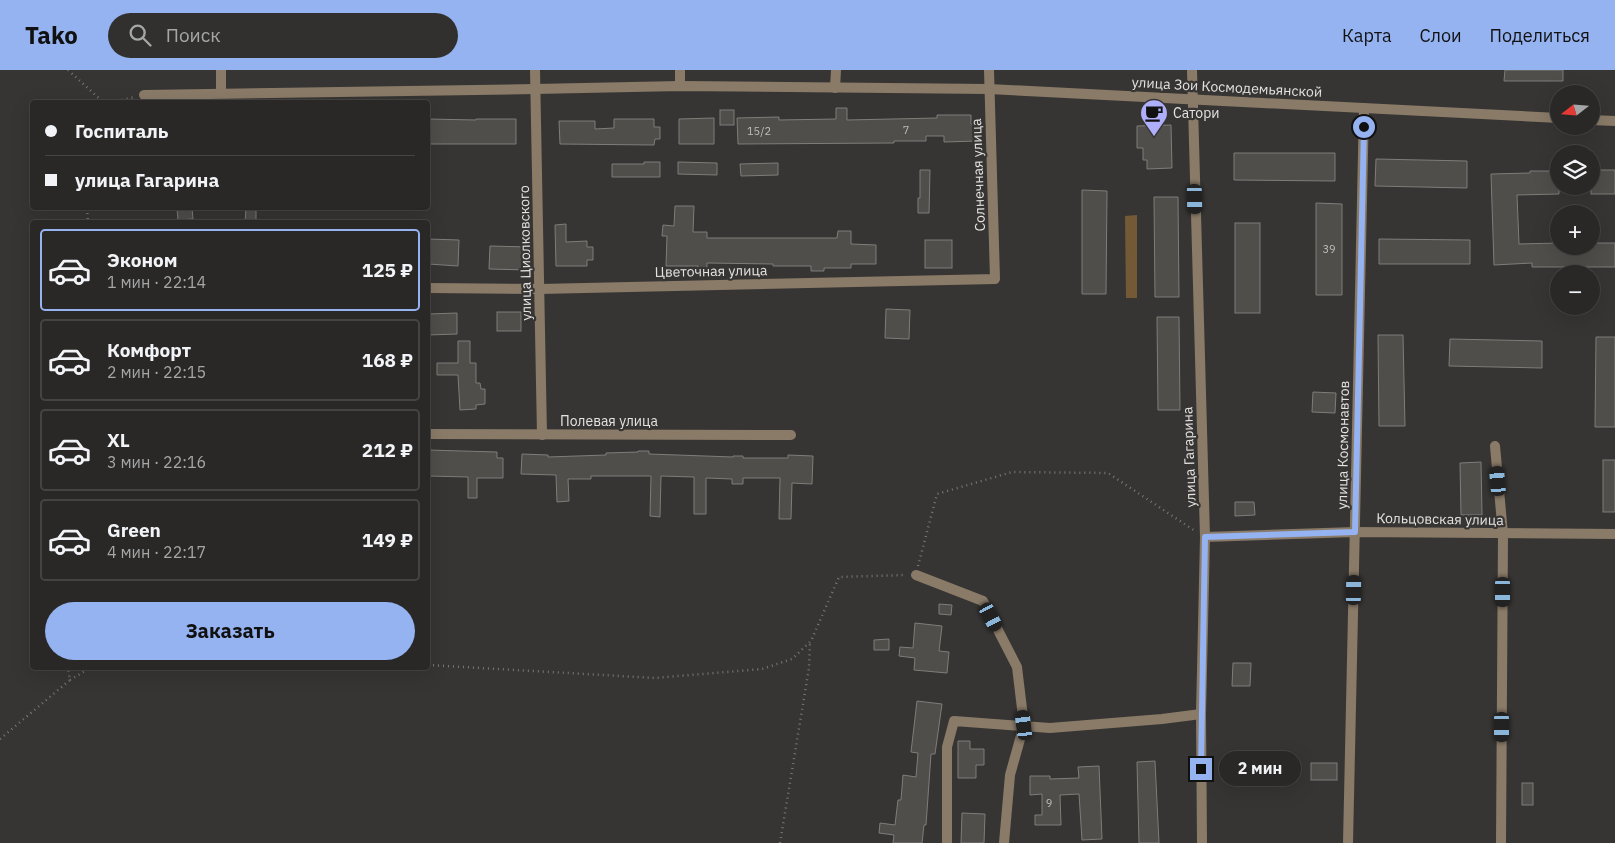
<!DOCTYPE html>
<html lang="ru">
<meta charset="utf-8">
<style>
:root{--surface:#292826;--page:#31302e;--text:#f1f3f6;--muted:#a5a6a7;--line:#454443;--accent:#95b2f1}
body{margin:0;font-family:"IBM Plex Sans",sans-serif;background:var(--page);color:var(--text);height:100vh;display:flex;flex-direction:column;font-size:19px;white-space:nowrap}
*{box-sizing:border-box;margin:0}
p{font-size:16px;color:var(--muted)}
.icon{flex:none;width:28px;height:28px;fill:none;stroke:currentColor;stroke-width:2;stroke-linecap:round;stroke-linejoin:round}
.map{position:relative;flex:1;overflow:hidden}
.drawer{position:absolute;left:30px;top:150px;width:400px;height:450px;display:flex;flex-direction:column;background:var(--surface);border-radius:5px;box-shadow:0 5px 20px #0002,0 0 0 1px var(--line)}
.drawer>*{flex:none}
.banner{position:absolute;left:30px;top:30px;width:400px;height:110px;border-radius:5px;box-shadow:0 5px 20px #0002,0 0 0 1px var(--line);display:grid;align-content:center;height:110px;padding:0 15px;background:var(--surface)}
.needle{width:32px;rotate:253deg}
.tools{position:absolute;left:1550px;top:15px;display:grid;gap:10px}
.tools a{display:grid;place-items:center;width:50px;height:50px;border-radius:50%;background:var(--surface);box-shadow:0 5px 20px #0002,0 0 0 1px var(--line);font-size:25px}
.end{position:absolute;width:22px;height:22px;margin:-11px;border:6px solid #95b2f1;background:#111;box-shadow:0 0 0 2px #111}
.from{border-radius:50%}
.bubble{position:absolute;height:35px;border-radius:18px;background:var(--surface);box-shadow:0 5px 20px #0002,0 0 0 1px var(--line);font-size:16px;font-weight:800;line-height:35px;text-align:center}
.car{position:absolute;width:15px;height:30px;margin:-15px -8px;border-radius:6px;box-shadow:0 0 4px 1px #0007;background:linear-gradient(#222 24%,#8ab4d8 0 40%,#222 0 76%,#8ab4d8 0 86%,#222 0)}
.banner b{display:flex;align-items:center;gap:18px;height:48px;font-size:19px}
.banner b+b{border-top:1px solid var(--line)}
.banner i{width:12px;height:12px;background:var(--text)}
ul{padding:9px 0 0;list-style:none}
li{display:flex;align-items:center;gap:15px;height:82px;margin:0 10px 8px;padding:0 5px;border:2px solid var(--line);border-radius:5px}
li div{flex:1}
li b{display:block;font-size:19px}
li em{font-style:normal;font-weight:800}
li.on{border-color:var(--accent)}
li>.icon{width:45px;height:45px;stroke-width:1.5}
.primary-button{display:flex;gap:10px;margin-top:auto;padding:10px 15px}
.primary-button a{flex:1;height:58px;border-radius:30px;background:var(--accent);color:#111;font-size:20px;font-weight:800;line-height:58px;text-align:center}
header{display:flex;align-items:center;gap:30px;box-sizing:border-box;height:70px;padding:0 25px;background:var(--accent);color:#111}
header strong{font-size:24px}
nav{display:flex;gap:28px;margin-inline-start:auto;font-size:18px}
.search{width:350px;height:45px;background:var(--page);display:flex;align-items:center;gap:12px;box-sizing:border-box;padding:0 18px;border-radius:28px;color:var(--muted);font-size:19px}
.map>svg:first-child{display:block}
</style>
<header>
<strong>Tako</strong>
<div class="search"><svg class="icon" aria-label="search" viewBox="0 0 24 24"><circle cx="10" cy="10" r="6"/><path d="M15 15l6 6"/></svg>Поиск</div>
<nav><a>Карта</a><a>Слои</a><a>Поделиться</a></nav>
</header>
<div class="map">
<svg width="1615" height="773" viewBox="0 0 1615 773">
<rect width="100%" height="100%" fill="#373533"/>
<path fill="#735936" d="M1137,145v83h-11l-1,-82z"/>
<g fill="#504e4b" stroke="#7f7d7a">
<path d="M1505,0h58v11h-59z"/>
<path d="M836,38h11v12l90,-2v-3h34v9h7v17l-34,1v-6h-18v5h-32v2l-156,1 -1,-26 42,-1v3l57,-1z"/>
<rect x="720" y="40" width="14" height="15"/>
<path d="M714,48v26h-35v-25z"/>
<path d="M428,49l48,1v-1h40v25h-88z"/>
<path d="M614,49h40v8h6v12h-5l-1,6 -94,-1 -1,-23h36v8l19,-1z"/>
<path d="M1171,55l1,43 -25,1v-9h-4v-12h-6v-22z"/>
<path d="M1234,83h101v28l-101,-1z"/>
<path d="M1376,89l91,2v27l-92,-2z"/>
<path d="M644,92h16v15h-48v-13h32z"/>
<path d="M678,92l39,1v12l-39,-1z"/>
<path d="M778,93v12l-37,1 -1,-12z"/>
<path d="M920,100h10l-1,43h-11v-15h2z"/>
<rect x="1591" y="100" width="24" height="24"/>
<path d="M1530,101h29v23l-42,1 2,49 40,-1v3h32v-3h24v24h-83v-4l-38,2 -3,-91 39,-1z"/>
<path d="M1082,120l25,1 -1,103h-24z"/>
<path d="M1154,127h24l1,100h-24z"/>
<path d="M1316,133l26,1v91h-26z"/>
<path d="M675,136h19l-1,26h14v6h130l1,-7h13v13l25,1v19h-25v4h-27v3h-13v-5h-38v-2l-66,-1v6h-10l1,-3h-32l1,-30h-5l1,-11 11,1z"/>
<path d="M177,138h15l1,11 -15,1z"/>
<path d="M246,138h10v14h-11z"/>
<rect x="1235" y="153" width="25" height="90"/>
<path d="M566,154v18l21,-1v6h6v13h-6v6h-31l-1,-41z"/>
<path d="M428,169l31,1 -1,26 -30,-2z"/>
<path d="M1379,169l91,1v24h-91z"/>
<rect x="925" y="170" width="27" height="28"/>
<path d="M490,176l39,1 -1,23 -39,-1z"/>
<path d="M886,239l24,1 -1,29 -24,-1z"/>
<rect x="497" y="242" width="24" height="19"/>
<path d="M457,243v21l-29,1v-21z"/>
<path d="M1157,247h22l1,93h-22z"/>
<path d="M1378,265h25l2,91h-26z"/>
<path d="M1596,267h19v90h-20z"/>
<path d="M1450,269l92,2v27l-93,-2z"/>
<path d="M458,271h12v22h6v20h4l1,6h4v15l-9,1v4l-16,1 -2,-35h-21v-12h21z"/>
<path d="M1313,322l23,1 -1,20 -23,-1z"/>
<path d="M428,380l69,2v6h6v20h-26v20h-9v-21l-40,-1z"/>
<path d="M638,381h11v3l84,3v-1h10v2h45v-3l25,1 -1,28 -20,-1 -1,36h-12l1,-41h-37v6h-11v-5l-26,-1v36h-12v-37l-33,-1 -1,41 -10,-1 1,-40h-60v3h-23l1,22 -12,1 -1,-27 -35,-1 1,-20 26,1v2l58,-2v-2l32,-1z"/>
<rect x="1603" y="390" width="12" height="52"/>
<path d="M1481,392l1,53h-21l-1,-52z"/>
<path d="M1235,432h19l1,13 -20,1z"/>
<path d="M939,534l13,1 -1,10 -12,-1z"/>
<path d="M915,553l27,3 -3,25 10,1 -2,21 -33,-3 1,-12 -16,-2 1,-9 13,1z"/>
<path d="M889,569v11h-15v-10z"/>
<path d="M1233,593h18l-1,23h-18z"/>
<path d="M917,631l25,3 -7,50h-4l-5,71h-2l-2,18h-29l1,-8 -15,-2 1,-10 15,2 3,-25h3l2,-25 13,2 2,-24 -7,-1z"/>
<path d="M958,671h12v8h14v16h-8v13h-18z"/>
<path d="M1155,691l4,82h-20l-2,-81z"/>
<rect x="1311" y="693" width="26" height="17"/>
<path d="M1099,696l3,73 -20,1 -3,-46 -19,1 1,30h-26v-10h7v-21l-12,1v-19h20v3l29,-1 -1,-11z"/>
<rect x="1522" y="713" width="11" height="22"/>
<path d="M962,743l23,1 -1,29h-23z"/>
</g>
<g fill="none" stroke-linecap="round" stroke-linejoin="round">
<g stroke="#797775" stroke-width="2.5" stroke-dasharray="1 4" stroke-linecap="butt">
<path d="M68,0l35,32"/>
<path d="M112,32l23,-5"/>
<path d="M87,138l1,14"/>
<path d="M918,496l19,-72 75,-22 96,1 87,58"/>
<path d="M428,595l227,13 107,-9 30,-10 19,-18 28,-64 66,-2"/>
<path d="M70,610l20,-12"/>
<path d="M0,669l70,-59 -2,-12"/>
<path d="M780,773l29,-175 1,-26"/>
</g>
<g stroke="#8a7b68" stroke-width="10">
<path d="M535,0l7,365"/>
<path d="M680,0v16"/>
<path d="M1192,0l13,467 -4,177 1,129"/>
<path d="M835,18l1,-18"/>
<path d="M221,23v-23"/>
<path d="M144,25l391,-6 145,-3 309,3 570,29"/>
<path d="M1591,50l24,1"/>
<path d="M428,218l112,1 455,-10 -6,-209"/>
<path d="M428,364l363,1"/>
<path d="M1495,376l8,88 -2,309"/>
<path d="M1205,467l150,-5 260,2"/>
<path d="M916,505l67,26 34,66 7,58 -14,50 -6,68"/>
<path d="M947,773v-96l7,-26 96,7 112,-9 39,-5"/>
<path d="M1348,773l16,-735"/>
</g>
</g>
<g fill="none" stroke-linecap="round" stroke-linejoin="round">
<path stroke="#95b2f1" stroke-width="6" d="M1201,699l4,-232 150,-5 9,-405"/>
</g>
<defs>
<g id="cafe-pin" transform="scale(1.4375)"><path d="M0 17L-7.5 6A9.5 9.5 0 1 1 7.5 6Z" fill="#afaefa" stroke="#373533"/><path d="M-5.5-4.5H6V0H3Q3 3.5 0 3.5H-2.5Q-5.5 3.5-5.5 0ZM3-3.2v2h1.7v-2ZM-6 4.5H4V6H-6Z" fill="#111"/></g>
</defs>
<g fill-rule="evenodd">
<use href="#cafe-pin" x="1154" y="43"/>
</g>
<g text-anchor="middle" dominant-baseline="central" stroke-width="4.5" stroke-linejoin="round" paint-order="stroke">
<g font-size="11" fill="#bfbebc">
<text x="906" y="60">7</text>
<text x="759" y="61">15/2</text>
<text x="1329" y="179">39</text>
<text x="1049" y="733">9</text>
</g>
<g font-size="14" fill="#e4e3e1" stroke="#373533">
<text transform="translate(1227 17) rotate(3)">улица Зои Космодемьянской</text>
<text transform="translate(978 105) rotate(-92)">Солнечная улица</text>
<text transform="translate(525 183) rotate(-91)">улица Циолковского</text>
<text transform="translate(711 201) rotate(-1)">Цветочная улица</text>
<text x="609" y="351">Полевая улица</text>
<text transform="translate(1343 375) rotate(-89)">улица Космонавтов</text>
<text transform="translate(1189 387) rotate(-92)">улица Гагарина</text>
<text transform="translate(1440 449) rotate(1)">Кольцовская улица</text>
</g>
<g font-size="14" fill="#e4e3e1" stroke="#373533" text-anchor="start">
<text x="1173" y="43">Сатори</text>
</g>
</g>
</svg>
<div class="tools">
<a><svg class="needle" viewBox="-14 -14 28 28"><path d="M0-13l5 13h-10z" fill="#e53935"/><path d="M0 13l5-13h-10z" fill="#a5a6a7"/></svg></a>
<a><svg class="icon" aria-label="layers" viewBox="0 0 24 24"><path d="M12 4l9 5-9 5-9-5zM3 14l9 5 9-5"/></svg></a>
<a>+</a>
<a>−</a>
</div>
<i class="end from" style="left:1364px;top:57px"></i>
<i class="end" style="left:1201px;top:699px"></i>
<div class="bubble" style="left:1219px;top:681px;width:82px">2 мин</div>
<i class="car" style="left:1195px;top:129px;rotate:179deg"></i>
<i class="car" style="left:1498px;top:411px;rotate:355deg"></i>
<i class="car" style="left:1354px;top:520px;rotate:1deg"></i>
<i class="car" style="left:1503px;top:522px;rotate:180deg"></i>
<i class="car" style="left:991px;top:547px;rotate:152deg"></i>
<i class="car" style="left:1024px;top:655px;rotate:353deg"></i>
<i class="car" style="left:1502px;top:657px;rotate:180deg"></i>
<div class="banner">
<b><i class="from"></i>Госпиталь</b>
<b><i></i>улица Гагарина</b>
</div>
<section class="drawer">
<ul>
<li class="on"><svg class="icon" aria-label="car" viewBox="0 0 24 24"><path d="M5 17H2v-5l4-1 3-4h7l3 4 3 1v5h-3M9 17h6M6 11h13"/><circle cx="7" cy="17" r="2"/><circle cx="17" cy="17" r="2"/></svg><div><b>Эконом</b><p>1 мин · 22:14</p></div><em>125 ₽</em></li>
<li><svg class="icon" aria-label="car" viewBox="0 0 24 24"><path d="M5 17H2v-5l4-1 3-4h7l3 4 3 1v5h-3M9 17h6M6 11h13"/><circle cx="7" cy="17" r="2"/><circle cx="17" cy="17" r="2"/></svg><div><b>Комфорт</b><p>2 мин · 22:15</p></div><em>168 ₽</em></li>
<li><svg class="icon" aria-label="car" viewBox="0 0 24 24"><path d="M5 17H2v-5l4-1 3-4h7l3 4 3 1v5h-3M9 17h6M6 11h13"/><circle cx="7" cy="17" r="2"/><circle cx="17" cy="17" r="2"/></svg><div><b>XL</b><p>3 мин · 22:16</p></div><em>212 ₽</em></li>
<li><svg class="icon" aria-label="car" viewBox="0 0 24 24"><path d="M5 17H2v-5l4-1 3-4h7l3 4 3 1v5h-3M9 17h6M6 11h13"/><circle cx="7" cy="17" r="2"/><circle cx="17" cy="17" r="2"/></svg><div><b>Green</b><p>4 мин · 22:17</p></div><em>149 ₽</em></li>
</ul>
<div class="primary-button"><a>Заказать</a></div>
</section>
</div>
